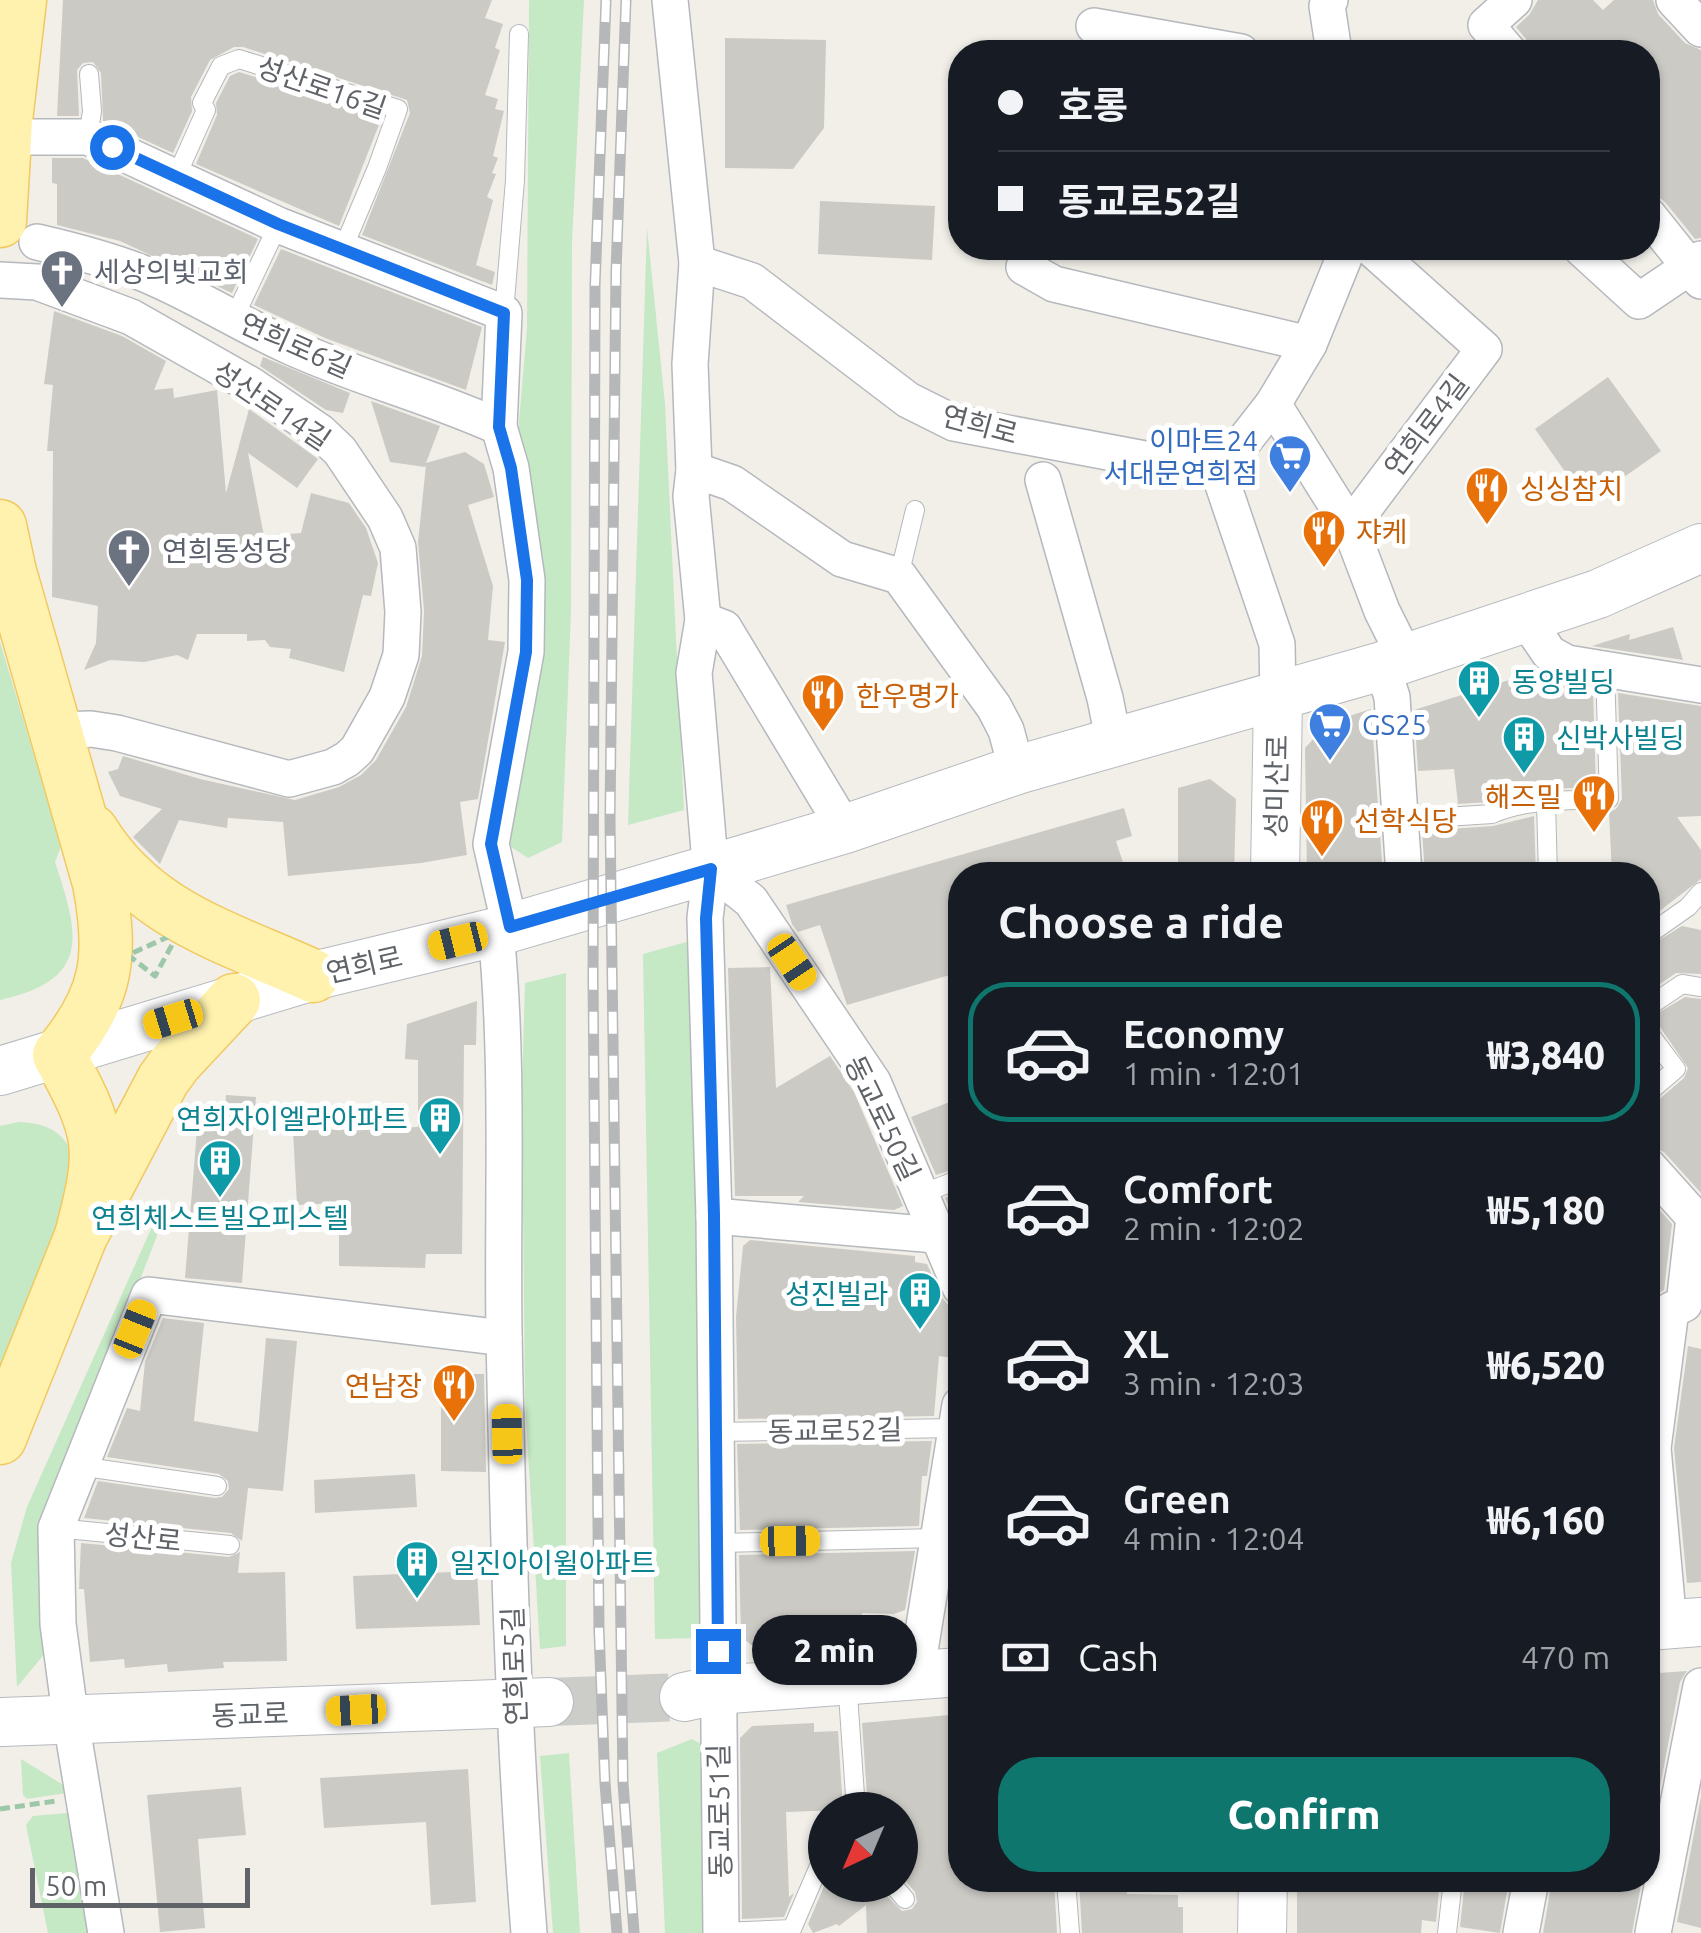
<!DOCTYPE html>
<meta charset="utf-8">
<style>
:root{--surface:#171b24;--page:#242831;--text:#f1f3f6;--muted:#9ea1a6;--line:#363941;--accent:#0f766e}
body{margin:0;font-family:Ubuntu,"Noto Sans KR",sans-serif;background:var(--page);color:var(--text);height:100vh;display:flex;flex-direction:column;font-size:38px;white-space:nowrap}
*{box-sizing:border-box;margin:0}
p{font-size:32px;color:var(--muted)}
.icon{flex:none;width:55px;height:55px;fill:none;stroke:currentColor;stroke-width:2;stroke-linecap:round;stroke-linejoin:round}
.map{position:relative;flex:1;overflow:hidden}
.details{position:absolute;left:948px;top:862px;width:712px;height:1030px;display:flex;flex-direction:column;background:var(--surface);border-radius:40px;box-shadow:0 2px 8px #0004}
.details>*{flex:none}
.banner{position:absolute;left:948px;top:40px;width:712px;height:220px;border-radius:40px;box-shadow:0 2px 8px #0004;display:grid;align-content:center;height:220px;padding:0 50px;background:var(--surface)}
.needle{width:65px;rotate:224deg}
.tools{position:absolute;left:808px;top:1792px;display:grid;gap:20px}
.tools a{display:grid;place-items:center;width:110px;height:110px;border-radius:50%;background:var(--surface);box-shadow:0 2px 8px #0004;font-size:50px}
.scale{position:absolute;left:30px;bottom:25px;width:220px;box-sizing:border-box;padding-left:10px;border:5px solid #5f6368;border-top:0;font-size:28px;line-height:35px;white-space:nowrap;color:#5f6368;-webkit-text-stroke:8px #fff;paint-order:stroke}
.end{position:absolute;width:45px;height:45px;margin:-22px;border:12px solid #1a73e8;background:#fff;box-shadow:0 0 0 5px #fff}
.from{border-radius:50%}
.bubble{position:absolute;height:70px;border-radius:35px;background:var(--surface);box-shadow:0 2px 8px #0004;font-size:32px;font-weight:800;line-height:70px;text-align:center}
.car{position:absolute;width:30px;height:60px;margin:-30px -15px;border-radius:12px;box-shadow:0 0 8px 2px #0007;background:linear-gradient(#f5c518 24%,#345 0 40%,#f5c518 0 76%,#345 0 86%,#f5c518 0)}
.banner b{display:flex;align-items:center;gap:35px;height:95px;font-size:38px}
.banner b+b{border-top:2px solid var(--line)}
.banner i{width:25px;height:25px;background:var(--text)}
ul{padding:0;list-style:none}
li{display:flex;align-items:center;gap:30px;height:140px;margin:0 20px 15px;padding:0 30px;border:5px solid transparent;border-radius:40px}
li div{flex:1}
li b{display:block;font-size:38px}
li em{font-style:normal;font-weight:800}
li.current{border-color:var(--accent)}
li>.icon{width:90px;height:90px;stroke-width:1.5}
h2{padding:0 50px;font-size:45px;line-height:120px}
.pay{display:flex;align-items:center;gap:25px;height:110px;padding:0 50px;font-size:38px}
.pay p{margin-inline-start:auto}
.action{display:flex;gap:20px;margin-top:auto;padding:20px 50px}
.action a{flex:1;height:115px;border-radius:40px;background:var(--accent);color:#fff;font-size:40px;font-weight:800;line-height:115px;text-align:center}
.map>svg:first-child{display:block}
</style>
<div class="map">
<svg width="1701" height="1933" viewBox="0 0 1701 1933">
<rect width="100%" height="100%" fill="#f1efe8"/>
<g fill="#c5e8c5">
<path d="M529,0h55l-12,242 -1,369 -9,231 -34,16 -20,-13 10,-411 9,-106z"/>
<path d="M647,228l18,176 19,406 -56,15z"/>
<path d="M0,642l61,204 -6,16c24,73 37,118 -55,138z"/>
<path d="M690,941l16,359 -4,338 -47,1 -12,-685z"/>
<path d="M566,973v673l-26,3 -15,-247 -3,-312 3,-107z"/>
<path d="M19,1122c51,2 56,31 60,75l-79,202v-273z"/>
<path d="M159,1211l-1,22 -43,112 -69,307 -29,35 -6,-124 16,-56z"/>
<path d="M692,1739l26,14 3,180h-56l-8,-180z"/>
<path d="M569,1753l11,180h-27l-13,-177z"/>
<path d="M21,1759l44,27 1,7 -39,6 -4,-4z"/>
<path d="M68,1813l7,7 15,113h-42l-22,-108 7,-9z"/>
</g>
<g fill="#cccac5">
<path d="M63,0h429l-7,18 18,6 -8,24 5,2 -15,45 13,4 -3,10 9,2 -11,45 5,2 -6,15 4,1 -9,23 6,3 -17,65 19,7 -3,13 -130,-50 48,-122 -3,-13 -164,-53h-9l-24,13 -19,37 1,14 -19,42 -70,-32 -2,-48 -8,-11 -10,1 -6,7 2,46h-22z"/>
<path d="M1538,0h55l10,10 11,-10h39l5,14 27,29 16,7v188l-6,1 -30,-37 -17,-13v-137h-118l-4,-13 -10,-12 13,-12z"/>
<path d="M725,38l101,2 -2,88 -31,41 -68,-1z"/>
<path d="M239,72l143,45 -43,109 -143,-62 21,-49 -1,-12 14,-27z"/>
<path d="M52,158h31l175,81 -26,54 -112,-52 -63,-16v-41l-5,-1z"/>
<path d="M820,201l115,5 -3,54 -114,-6z"/>
<path d="M281,249l201,78 -16,63 -141,-52 -71,-33z"/>
<path d="M54,311l68,25 44,25 -12,29 19,-2 1,10 43,-8 9,103 23,-84 69,50 -21,29 -49,-35 16,83 37,-3 10,-40 38,10 17,25 12,35 -7,33 -8,-1 -19,77 -55,-14 2,-9 -21,-2 -5,-7 -18,1v-7h-50l-9,26 -11,-5 -33,7 -34,-2 -26,10 12,-27 2,-37 -46,-9 1,-146h-6l6,-66 -9,-1z"/>
<path d="M263,357l87,36 -7,20 -17,-3 -66,-44z"/>
<path d="M1608,377l53,74 -74,52 -52,-74z"/>
<path d="M371,401l69,25 -14,37 39,-11 19,12 10,33 -26,8 25,81 -5,54 17,2 -27,157 -18,3 7,53 -46,8 -133,13 -5,-54 -55,-4 -1,10 -48,-8 -19,44 -27,-27 29,-28 -42,-13 -12,-24 10,-3 5,-13 77,23 95,21 44,-13 22,-12 15,-15 30,-53 16,-51 2,-45 -6,-69 8,-77 -1,2 -35,-5z"/>
<path d="M1673,627l10,33 -91,-14 38,-12 -1,6z"/>
<path d="M1538,671l25,13 30,5 3,98 -63,3 -44,12 -31,2 -4,-35 -36,2 -4,-61z"/>
<path d="M1618,693l83,13v110l-24,1 24,33v29l-53,41v-45h-36l-3,-63 7,-3 6,-10z"/>
<path d="M1371,709l12,166h-76l-2,-127 23,-25z"/>
<path d="M1210,779l26,20 -2,76h-56v-87z"/>
<path d="M1124,808l8,28 -16,5 11,34h-167v97l-113,33 -27,-80 -22,7 -6,-8 -6,-19z"/>
<path d="M1534,816l2,59h-111l-3,-44 71,-5z"/>
<path d="M1682,926l19,4v44l-25,-1 -28,19v-45z"/>
<path d="M770,967l6,121 54,-32 24,36 49,114 -9,4 -96,-8 6,-6h-69l-7,-228z"/>
<path d="M1685,997l16,2v194l-37,-41 -16,-7v-40l8,-3 28,-24 4,-10 -30,-44 -10,-5z"/>
<path d="M477,1001l-1,44h-12l-2,209h-36l-1,14 -86,-2v-63l-42,2 -4,-74 125,-4v-67l-13,-1 2,-35z"/>
<path d="M226,1095l30,2 -14,186 -57,-5 13,-161 26,2z"/>
<path d="M960,1098v69l-24,8 -25,-58z"/>
<path d="M960,1192v24l-7,-1 -8,-17z"/>
<path d="M1648,1197l24,27 -8,66 -4,2 -12,-2z"/>
<path d="M750,1240l165,16v6l12,2 14,32 17,22 -5,40 -14,-2 -5,60 -196,3 -2,-102 7,-71z"/>
<path d="M163,1318l41,5 -10,98 64,11 8,-94 31,3 -14,150 -35,-3 -6,53 -11,-8 -147,-15 14,-37 117,17 7,-1 7,-8 -1,-8 -9,-7 -112,-17 20,-49 13,3 5,-49z"/>
<path d="M1688,1346l13,3v233l-14,1 -13,-135z"/>
<path d="M441,1374h43l2,98 -45,-1z"/>
<path d="M932,1441l-5,35h-5l-3,50 -179,4 -3,-86z"/>
<path d="M415,1474l2,33 -102,6 -1,-33z"/>
<path d="M81,1543l148,14 11,-5 -2,21 47,-1 2,89 -64,1 1,6 -56,4 -1,-8 -42,4 -1,-9 -34,3 -6,-73h-5z"/>
<path d="M915,1551l-10,59 -11,4 -32,-1 -1,24 -81,3v3l-29,2 -10,-9 -2,-81z"/>
<path d="M477,1571l3,54 -124,4 -3,-53z"/>
<path d="M1687,1671l-7,11 -32,168v-116l11,-61z"/>
<path d="M960,1714v166h94l3,53h-190l-1,-28 -27,21 -2,-2 -24,9 -5,-9 17,-40 56,1 3,8 18,18 10,-2 5,-7 -2,-10 -15,-17v-66l-32,1 -6,-87z"/>
<path d="M814,1723v9l24,-1 5,79 -57,2 3,85 5,-4 -10,24 -42,2 -2,-181 12,-12z"/>
<path d="M468,1769l8,133 -45,3 -5,-83 -102,6 -4,-50z"/>
<path d="M241,1787l5,48 -48,4 7,89 -45,4 -13,-137z"/>
<path d="M1701,1797v131l-24,-6z"/>
<path d="M1079,1880h47l1,14 51,1v12h5v26h-101z"/>
<path d="M1297,1880h143l-4,42 -14,-2 -1,13h-124z"/>
<path d="M1465,1880h44l-9,53 -40,-6z"/>
<path d="M1552,1880h90l-10,53h-89z"/>
</g>
<g fill="none" stroke-linecap="round" stroke-linejoin="round">
<path stroke="#ccccc8" stroke-width="48" stroke-dasharray="48 24" stroke-linecap="butt" d="M549,1702l135,-5"/>
<g stroke="#b5b8bc" stroke-width="20">
<g id="lane">
<path d="M88,137l4,-26 -3,-37"/>
<path d="M177,175l29,-65 -4,-7 19,-37 18,-7 159,50 -21,59 -35,83"/>
<path d="M504,313l11,-133 4,-146"/>
<path d="M234,318l44,-93"/>
<path d="M899,576l16,-66"/>
<path d="M1546,802l2,73"/>
<path d="M1399,820l93,-6c35,-16 79,-13 117,-15l-4,-130"/>
<path d="M1648,935l40,-28 13,-15"/>
<path d="M1648,1007l34,-23 19,3"/>
<path d="M1648,1032l28,37 -28,24"/>
<path d="M921,1194l39,-15"/>
<path d="M714,1432l242,-4"/>
<path d="M79,1466l138,20"/>
<path d="M56,1528l174,17"/>
<path d="M717,1543l221,-5"/>
<path d="M847,1680l9,130"/>
<path d="M1066,1880l4,53"/>
<path d="M893,1885l12,14"/>
<path d="M721,1932l71,-3 28,-65 5,-4"/>
<path d="M1447,1933l6,-53"/>
</g>
</g>
<g stroke="#b5b8bc" stroke-width="38">
<g id="street">
<path d="M670,0l27,263 -7,101 4,106 -3,26 12,124 -9,53 15,177"/>
<path d="M1330,0l-3,6 7,46"/>
<path d="M1674,0l27,29"/>
<path d="M1094,26l147,26"/>
<path d="M1509,52l-23,-27 28,-25"/>
<path d="M5,137h83l190,88 226,88 -5,114 12,41 16,112 -1,72 -35,192 19,83"/>
<path d="M1648,215l53,66"/>
<path d="M37,242c35,8 69,17 103,30 52,21 100,52 151,75 68,31 140,49 208,80"/>
<path d="M1033,248l-9,19 30,17 255,60"/>
<path d="M1581,248l58,53 62,-42"/>
<path d="M697,263l55,18 156,119 46,23 265,50 58,171 1,54"/>
<path d="M0,280l37,2 94,35 120,68 69,47 20,19 45,67 13,30 5,64 -2,43 -14,42 -30,53 -10,9 -14,8 -44,12 -172,-46 -26,-4 -36,1"/>
<path d="M1273,404l77,123 32,84 23,46"/>
<path d="M694,470l38,13 110,76 57,17 95,131 12,23 11,40"/>
<path d="M1219,473l54,-69 36,-60 39,-96"/>
<path d="M1043,480l62,218 9,45"/>
<path d="M1350,527l134,-178 -113,-101"/>
<path d="M1526,619l23,34 18,10 134,22"/>
<path d="M703,620l21,8 121,201"/>
<path d="M1382,666l10,31 12,178"/>
<path d="M711,869l-6,49 9,298 7,717"/>
<path d="M711,869l40,32 122,181 87,205"/>
<path d="M496,932c13,133 6,268 8,402 4,200 9,400 25,599"/>
<path d="M1648,1166l46,51 -10,87 -13,6 -18,138 16,177"/>
<path d="M714,1216l245,21"/>
<path d="M916,1675l44,-270"/>
<path d="M106,1933l-35,-212 -13,-97 -2,-96 93,-233 355,43"/>
<path d="M1521,1933l10,-53"/>
<path d="M1653,1933l48,-247"/>
</g>
</g>
<g stroke="#b6babf" stroke-width="50">
<g id="secondary">
<path d="M1275,875l3,-177"/>
<path d="M0,1071l313,-95 183,-44 215,-63 134,-40 172,-59 365,-104 216,-72 103,-46"/>
<path d="M1648,1626l53,-4"/>
<path d="M684,1697l33,-7 243,-18"/>
<path d="M2,1722l547,-20"/>
<path d="M1262,1933l1,-53"/>
</g>
</g>
<g stroke="#f2c960" stroke-width="55">
<g id="primary">
<path d="M0,221l6,-101 14,-120"/>
<path d="M0,526l10,46 89,311c14,73 9,114 -40,172 44,80 45,93 22,181"/>
<path d="M92,831c52,85 136,106 221,145"/>
<path d="M0,1438l81,-202 82,-156 13,-18 58,-62"/>
</g>
</g>
<g stroke="#9cc7a9" stroke-width="5" stroke-dasharray="10 5" stroke-linecap="butt">
<path d="M179,932l-24,44 -27,-21z"/>
<path d="M0,1809l56,-8"/>
</g>
<use href="#lane" stroke="#fff" stroke-width="18"/>
<use href="#street" stroke="#fff" stroke-width="35"/>
<use href="#secondary" stroke="#fff" stroke-width="48"/>
<use href="#primary" stroke="#fff2af" stroke-width="52"/>
<g stroke="#b6b7b8" stroke-width="11">
<g id="rail">
<path d="M606,0l-11,285 -2,694 6,652 6,152 12,150"/>
<path d="M626,0l-10,272 -6,547 13,964 11,150"/>
</g>
</g>
<use href="#rail" stroke="#fff" stroke-width="8" stroke-dasharray="22" stroke-linecap="butt"/>
</g>
<g fill="none" stroke-linecap="round" stroke-linejoin="round">
<path stroke="#1a73e8" stroke-width="12" d="M112,147l166,77 226,89 -5,114 12,41 16,112 -1,72 -35,192 19,83 201,-58 -5,49 8,298 4,435"/>
</g>
<defs>
<g id="church-pin" transform="scale(2.25)"><path d="M0 17L-7.5 6A9.5 9.5 0 1 1 7.5 6Z" fill="#6b7280" stroke="#fff"/><path d="M-1.2-6h2.4v3.5h3.3v2.4h-3.3V6h-2.4V-.1h-3.3v-2.4h3.3Z" fill="#fff"/></g>
<g id="supermarket-pin" transform="scale(2.25)"><path d="M0 17L-7.5 6A9.5 9.5 0 1 1 7.5 6Z" fill="#3f7fe0" stroke="#fff"/><path d="M-6-5.5h2.5l.6 2H6L4.5 2H-2.5L-4.4-4H-6ZM-1.5 3.2a1.3 1.3 0 1 0 .1 0ZM3 3.2a1.3 1.3 0 1 0 .1 0Z" fill="#fff"/></g>
<g id="restaurant-pin" transform="scale(2.25)"><path d="M0 17L-7.5 6A9.5 9.5 0 1 1 7.5 6Z" fill="#e8710a" stroke="#fff"/><path d="M-5-6h1v4h1v-4h1v4h1v-4h1v5L-1.5 .5V6h-2V.5L-5-1ZM5-6V6H3V1.5H1.5Q1.5-4 5-6Z" fill="#fff"/></g>
<g id="building-pin" transform="scale(2.25)"><path d="M0 17L-7.5 6A9.5 9.5 0 1 1 7.5 6Z" fill="#0f9aa8" stroke="#fff"/><path d="M-4-6H4V6H1V3H-1V6H-4ZM-2.5-4.3h1.7v1.8h-1.7ZM.8-4.3h1.7v1.8H.8ZM-2.5-1h1.7V.8h-1.7ZM.8-1h1.7V.8H.8Z" fill="#fff"/></g>
</defs>
<g fill-rule="evenodd">
<use href="#church-pin" x="62" y="271"/>
<use href="#supermarket-pin" x="1290" y="456"/>
<use href="#restaurant-pin" x="1487" y="488"/>
<use href="#restaurant-pin" x="1324" y="531"/>
<use href="#church-pin" x="129" y="550"/>
<use href="#building-pin" x="1479" y="681"/>
<use href="#restaurant-pin" x="823" y="695"/>
<use href="#supermarket-pin" x="1330" y="724"/>
<use href="#building-pin" x="1524" y="737"/>
<use href="#restaurant-pin" x="1594" y="796"/>
<use href="#restaurant-pin" x="1322" y="820"/>
<use href="#building-pin" x="440" y="1118"/>
<use href="#building-pin" x="220" y="1161"/>
<use href="#building-pin" x="920" y="1293"/>
<use href="#restaurant-pin" x="454" y="1385"/>
<use href="#building-pin" x="417" y="1562"/>
</g>
<g text-anchor="middle" dominant-baseline="central" stroke-width="10" stroke-linejoin="round" paint-order="stroke">
<g font-size="28" fill="#5f6368" stroke="#fff">
<text transform="translate(322 87) rotate(19)">성산로16길</text>
<text transform="translate(296 345) rotate(24)">연희로6길</text>
<text transform="translate(272 405) rotate(34)">성산로14길</text>
<text transform="translate(980 424) rotate(15)">연희로</text>
<text transform="translate(1426 425) rotate(-53)">연희로4길</text>
<text transform="translate(1276 786) rotate(-89)">성미산로</text>
<text transform="translate(364 964) rotate(-13)">연희로</text>
<text transform="translate(883 1118) rotate(64)">동교로50길</text>
<text transform="translate(835 1430) rotate(-1)">동교로52길</text>
<text transform="translate(143 1537) rotate(6)">성산로</text>
<text transform="translate(514 1666) rotate(-92)">연희로5길</text>
<text transform="translate(250 1714) rotate(-2)">동교로</text>
<text transform="translate(719 1811) rotate(-91)">동교로51길</text>
</g>
<g font-size="28" fill="#5b616d" stroke="#fff" text-anchor="start">
<text x="94" y="271">세상의빛교회</text>
<text x="162" y="550">연희동성당</text>
</g>
<g font-size="28" fill="#366cbe" stroke="#fff" text-anchor="end">
<text x="1258" y="440">이마트24<tspan x="1258" dy="32">서대문연희점</tspan></text>
<text x="1362" y="724" text-anchor="start">GS25</text>
</g>
<g font-size="28" fill="#c56008" stroke="#fff" text-anchor="start">
<text x="1520" y="488">싱싱참치</text>
<text x="1356" y="531">쟈케</text>
<text x="856" y="695">한우명가</text>
<text x="1562" y="796" text-anchor="end">해즈밀</text>
<text x="1354" y="820">선학식당</text>
<text x="422" y="1385" text-anchor="end">연남장</text>
</g>
<g font-size="28" fill="#0d838f" stroke="#fff" text-anchor="start">
<text x="1512" y="681">동양빌딩</text>
<text x="1556" y="737">신박사빌딩</text>
<text x="408" y="1118" text-anchor="end">연희자이엘라아파트</text>
<text x="220" y="1217" text-anchor="middle">연희체스트빌오피스텔</text>
<text x="888" y="1293" text-anchor="end">성진빌라</text>
<text x="450" y="1562">일진아이윌아파트</text>
</g>
</g>
</svg>
<div class="tools">
<a><svg class="needle" viewBox="-14 -14 28 28"><path d="M0-13l5 13h-10z" fill="#e53935"/><path d="M0 13l5-13h-10z" fill="#9ea1a6"/></svg></a>
</div>
<div class="scale">50 m</div>
<i class="end from" style="left:112px;top:147px"></i>
<i class="end" style="left:718px;top:1651px"></i>
<div class="bubble" style="left:752px;top:1615px;width:165px">2 min</div>
<i class="car" style="left:458px;top:941px;rotate:256deg"></i>
<i class="car" style="left:792px;top:962px;rotate:146deg"></i>
<i class="car" style="left:173px;top:1019px;rotate:253deg"></i>
<i class="car" style="left:135px;top:1329px;rotate:22deg"></i>
<i class="car" style="left:507px;top:1434px;rotate:359deg"></i>
<i class="car" style="left:790px;top:1541px;rotate:89deg"></i>
<i class="car" style="left:356px;top:1710px;rotate:267deg"></i>
<div class="banner">
<b><i class="from"></i>호롱</b>
<b><i></i>동교로52길</b>
</div>
<section class="details">
<h2>Choose a ride</h2>
<ul>
<li class="current"><svg class="icon" aria-label="car" viewBox="0 0 24 24"><path d="M5 17H2v-5l4-1 3-4h7l3 4 3 1v5h-3M9 17h6M6 11h13"/><circle cx="7" cy="17" r="2"/><circle cx="17" cy="17" r="2"/></svg><div><b>Economy</b><p>1 min · 12:01</p></div><em>₩3,840</em></li>
<li><svg class="icon" aria-label="car" viewBox="0 0 24 24"><path d="M5 17H2v-5l4-1 3-4h7l3 4 3 1v5h-3M9 17h6M6 11h13"/><circle cx="7" cy="17" r="2"/><circle cx="17" cy="17" r="2"/></svg><div><b>Comfort</b><p>2 min · 12:02</p></div><em>₩5,180</em></li>
<li><svg class="icon" aria-label="car" viewBox="0 0 24 24"><path d="M5 17H2v-5l4-1 3-4h7l3 4 3 1v5h-3M9 17h6M6 11h13"/><circle cx="7" cy="17" r="2"/><circle cx="17" cy="17" r="2"/></svg><div><b>XL</b><p>3 min · 12:03</p></div><em>₩6,520</em></li>
<li><svg class="icon" aria-label="car" viewBox="0 0 24 24"><path d="M5 17H2v-5l4-1 3-4h7l3 4 3 1v5h-3M9 17h6M6 11h13"/><circle cx="7" cy="17" r="2"/><circle cx="17" cy="17" r="2"/></svg><div><b>Green</b><p>4 min · 12:04</p></div><em>₩6,160</em></li>
</ul>
<div class="pay"><svg class="icon" aria-label="cash" viewBox="0 0 24 24"><path d="M3 7h18v10H3z"/><circle cx="12" cy="12" r="2"/></svg>Cash<p>470 m</p></div>
<div class="action"><a>Confirm</a></div>
</section>
</div>
